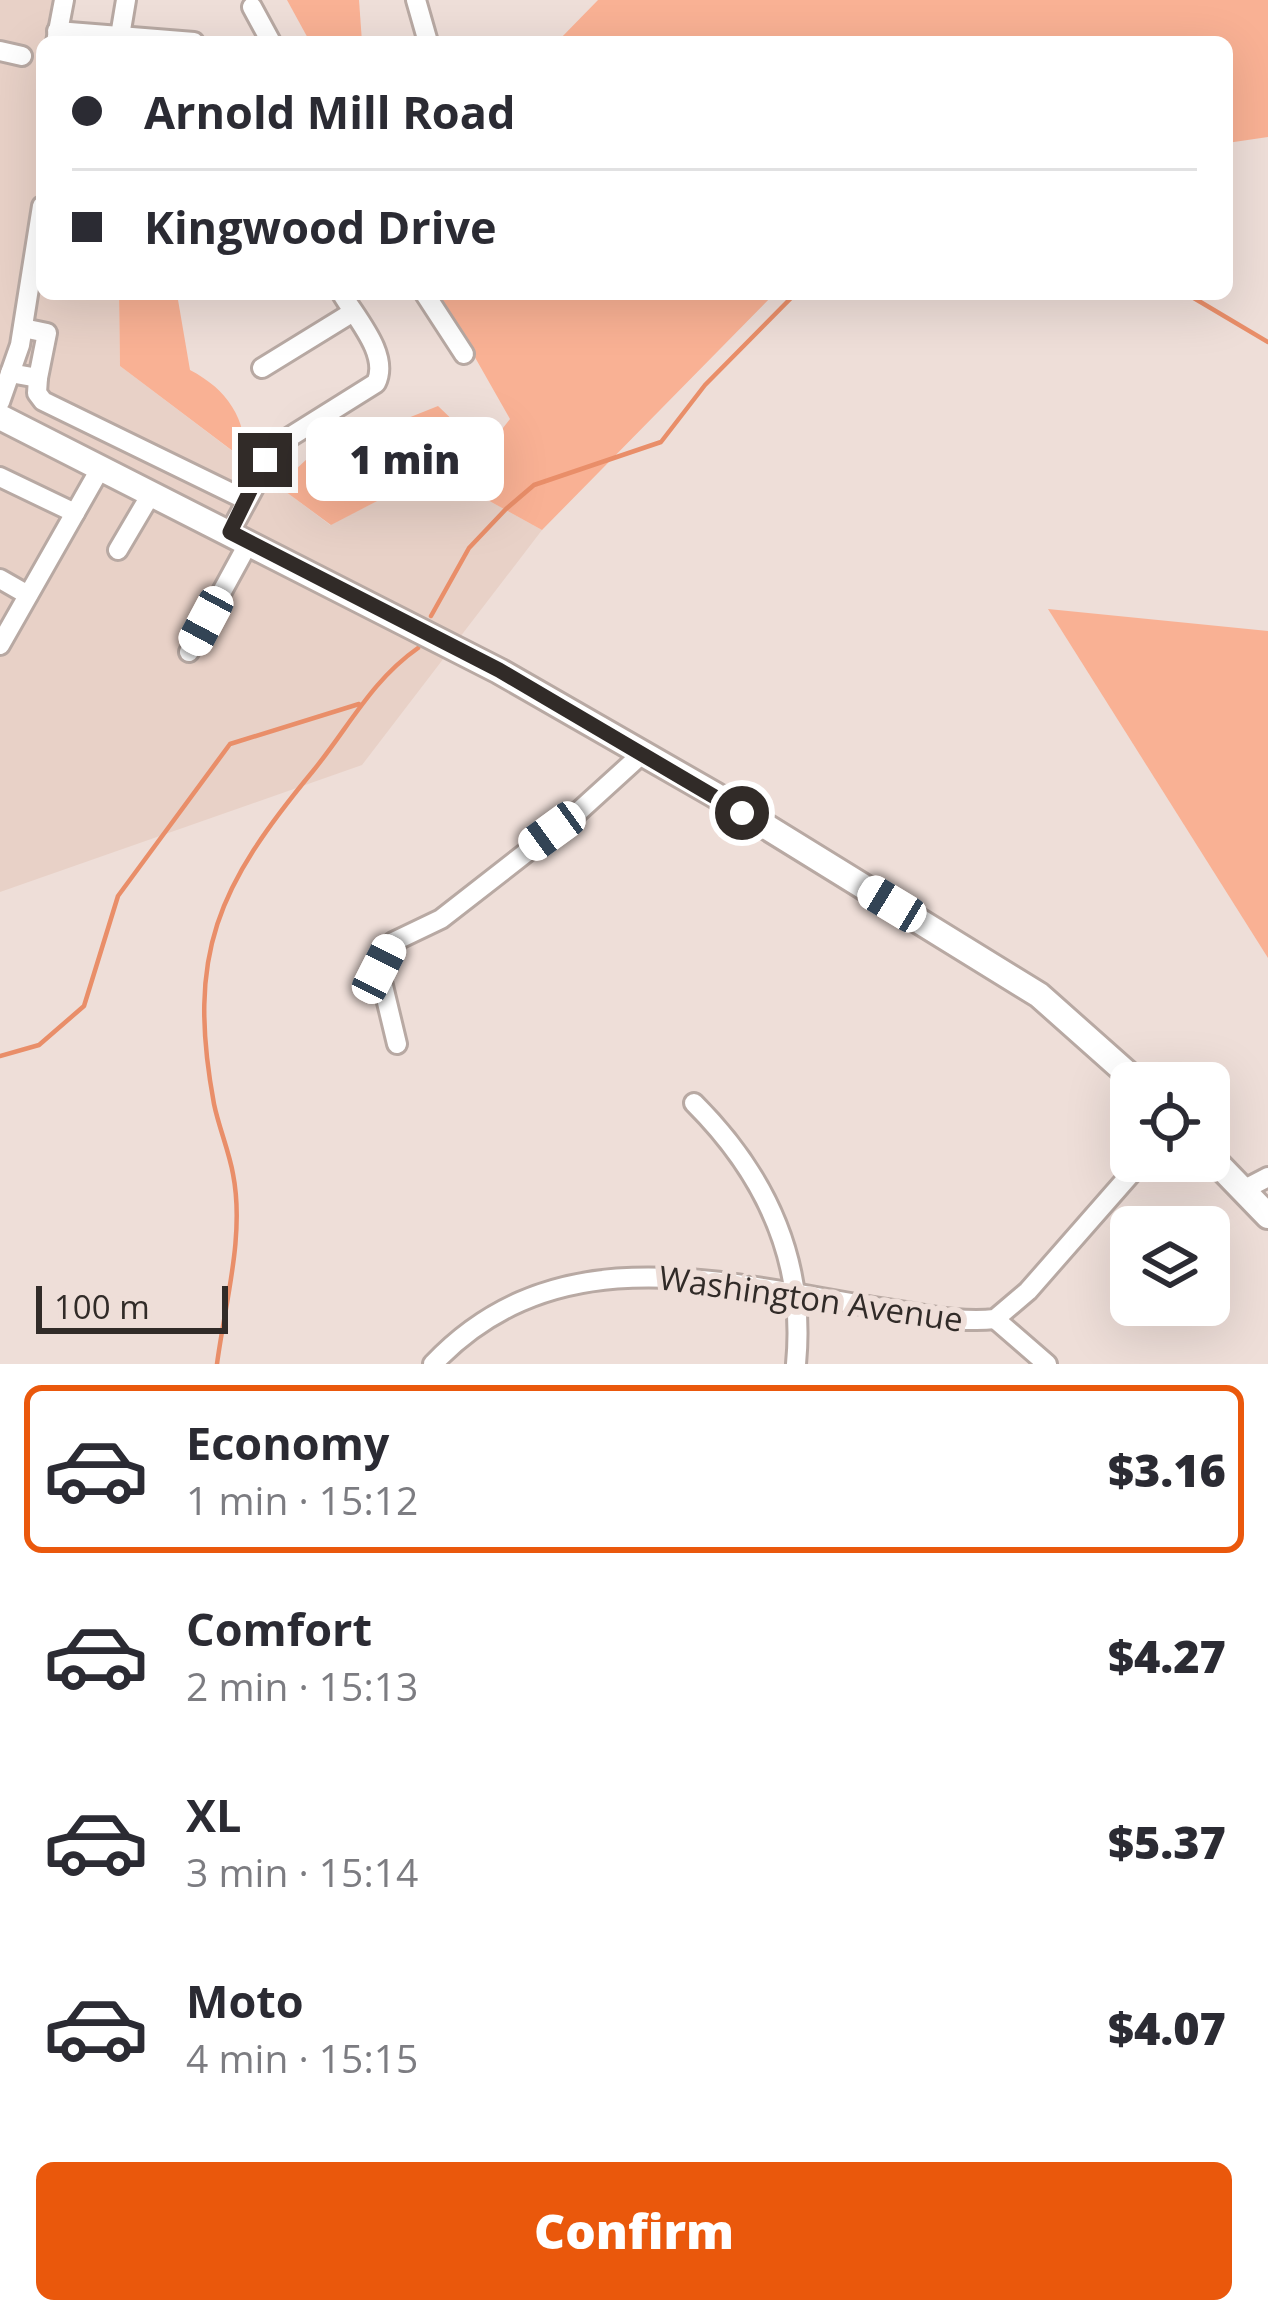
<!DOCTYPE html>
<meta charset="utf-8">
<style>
:root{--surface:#fff;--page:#f2f2f3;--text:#2b2b33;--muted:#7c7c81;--line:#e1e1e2;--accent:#ea580c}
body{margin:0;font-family:"Open Sans",sans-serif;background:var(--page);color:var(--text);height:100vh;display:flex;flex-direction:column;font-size:45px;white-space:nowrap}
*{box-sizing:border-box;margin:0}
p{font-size:39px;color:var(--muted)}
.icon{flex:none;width:66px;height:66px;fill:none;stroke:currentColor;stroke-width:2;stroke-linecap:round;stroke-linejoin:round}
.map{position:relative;height:1364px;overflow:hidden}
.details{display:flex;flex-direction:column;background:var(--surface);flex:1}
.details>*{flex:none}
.guide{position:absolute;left:36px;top:36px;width:1197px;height:264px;border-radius:18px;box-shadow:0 12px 48px #0002;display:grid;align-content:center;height:264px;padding:0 36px;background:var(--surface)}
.fabs{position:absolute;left:1110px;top:1062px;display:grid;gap:24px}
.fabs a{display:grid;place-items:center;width:120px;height:120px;border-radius:18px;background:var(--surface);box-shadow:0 12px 48px #0002;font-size:60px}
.scale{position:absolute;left:36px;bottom:30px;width:192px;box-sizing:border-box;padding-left:12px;border:6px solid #312b28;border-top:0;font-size:33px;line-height:42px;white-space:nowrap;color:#312b28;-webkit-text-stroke:9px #eeded8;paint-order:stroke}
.end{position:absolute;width:54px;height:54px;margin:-27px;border:15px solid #312b28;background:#fff;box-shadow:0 0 0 6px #fff}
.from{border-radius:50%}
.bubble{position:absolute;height:84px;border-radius:18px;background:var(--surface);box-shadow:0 12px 48px #0002;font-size:39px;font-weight:800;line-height:84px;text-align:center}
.car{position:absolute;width:36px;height:72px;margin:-36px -18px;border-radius:15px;box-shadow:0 0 9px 3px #0007;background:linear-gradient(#fff 24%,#345 0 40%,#fff 0 76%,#345 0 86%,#fff 0)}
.guide b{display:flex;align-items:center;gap:42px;height:114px;font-size:45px}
.guide b+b{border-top:3px solid var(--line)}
.guide i{width:30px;height:30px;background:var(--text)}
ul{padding:21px 0 0;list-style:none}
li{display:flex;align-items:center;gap:36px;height:168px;margin:0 24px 18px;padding:0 12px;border:6px solid transparent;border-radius:18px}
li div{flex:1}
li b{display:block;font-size:45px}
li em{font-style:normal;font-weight:800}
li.current{border-color:var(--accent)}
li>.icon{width:108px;height:108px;stroke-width:1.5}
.button{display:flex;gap:24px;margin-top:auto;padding:24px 36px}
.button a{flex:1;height:138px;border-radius:18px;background:var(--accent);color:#fff;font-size:48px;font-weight:800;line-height:138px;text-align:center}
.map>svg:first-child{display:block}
</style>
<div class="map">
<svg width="1268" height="1364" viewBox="0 0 1268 1364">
<rect width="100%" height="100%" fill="#eeded8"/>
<path fill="#e8d1c7" d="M0,0h72l-4,42h-26v252h77l1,72 210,159 105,-54 107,59 -180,235 -362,127z"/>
<g fill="#f9b194">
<path d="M287,0h72l3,42h-52z"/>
<path d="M598,0h670v137l-41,6v-101h-670z"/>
<path d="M119,294h58l13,76c38,20 56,48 56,91l-126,-95z"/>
<path d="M439,294h335l-232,236 -107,-59 -104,54 -53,-39 30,-28 130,-52 47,45 25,-32z"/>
<path d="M1048,609l220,22v327z"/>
</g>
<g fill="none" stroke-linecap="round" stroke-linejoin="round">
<g stroke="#e98e69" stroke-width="4.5">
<path d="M1187,294l81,48"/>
<path d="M431,616l38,-68 37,-39 28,-24 127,-43 44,-57 90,-91"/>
<path d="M0,1056l39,-11 45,-39 34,-110 112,-152 129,-40"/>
<path d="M217,1364c8,-61 28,-129 16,-190 -4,-23 -14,-46 -19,-70 -28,-151 4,-218 99,-333 36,-44 58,-90 105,-123"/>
</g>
<g stroke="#b8a9a3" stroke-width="24">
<g id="minor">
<path d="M416,0l12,42"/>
<path d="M252,7l19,35"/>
<path d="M57,31l137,11"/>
<path d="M56,42l8,-42"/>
<path d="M119,42l7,-42"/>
<path d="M0,51l22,5"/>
<path d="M425,294l39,60"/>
<path d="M262,368l91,-56"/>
<path d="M10,373l28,5 9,-45 -24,-5"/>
<path d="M38,378l-1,15 6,8 201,98"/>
<path d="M0,402l20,-57 22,-139"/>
<path d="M0,477l75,36"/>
<path d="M230,532l47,-87 99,-62c14,-28 -20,-65 -34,-89"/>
<path d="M118,550l33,-56"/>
<path d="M0,579l28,16"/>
<path d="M0,645l100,-176"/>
<path d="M189,652l60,-110"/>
<path d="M397,1044l-18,-75 14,-27 48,-23 136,-106 66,-60"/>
<path d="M694,1103c73,73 112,158 102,261"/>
<path d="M1243,1190l25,-13"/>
<path d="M995,1319l52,45"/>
<path d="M433,1364c129,-136 303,-77 461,-54 33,5 68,13 101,9l33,-28 114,-130"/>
</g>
</g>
<g stroke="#b8a9a3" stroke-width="30">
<g id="major">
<path d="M0,417l499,254 216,124 324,200 99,88"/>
<path d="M1209,1155l59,61"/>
</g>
</g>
<use href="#minor" stroke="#fff" stroke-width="18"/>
<use href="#major" stroke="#fff" stroke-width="24"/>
</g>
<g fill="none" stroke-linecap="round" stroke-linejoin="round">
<path stroke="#312b28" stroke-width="15" d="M265,460l-35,72 269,138 243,143"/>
</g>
<g text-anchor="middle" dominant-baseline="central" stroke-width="12" stroke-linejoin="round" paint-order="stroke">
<g font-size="33" fill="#312b28" stroke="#eeded8">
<text transform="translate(811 1298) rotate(8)">Washington Avenue</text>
</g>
</g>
</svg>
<div class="fabs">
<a><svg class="icon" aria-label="locate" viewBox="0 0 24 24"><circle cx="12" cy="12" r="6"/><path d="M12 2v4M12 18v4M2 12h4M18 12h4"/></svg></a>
<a><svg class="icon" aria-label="layers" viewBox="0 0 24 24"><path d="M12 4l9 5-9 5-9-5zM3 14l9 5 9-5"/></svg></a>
</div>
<div class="scale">100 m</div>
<i class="end from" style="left:742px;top:813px"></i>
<i class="end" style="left:265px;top:460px"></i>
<div class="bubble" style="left:306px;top:417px;width:198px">1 min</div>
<i class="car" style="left:206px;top:621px;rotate:208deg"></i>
<i class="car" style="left:552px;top:831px;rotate:234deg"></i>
<i class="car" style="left:892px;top:904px;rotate:301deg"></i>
<i class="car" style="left:379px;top:969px;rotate:27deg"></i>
<div class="guide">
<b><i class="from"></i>Arnold Mill Road</b>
<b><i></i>Kingwood Drive</b>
</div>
</div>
<section class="details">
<ul>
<li class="current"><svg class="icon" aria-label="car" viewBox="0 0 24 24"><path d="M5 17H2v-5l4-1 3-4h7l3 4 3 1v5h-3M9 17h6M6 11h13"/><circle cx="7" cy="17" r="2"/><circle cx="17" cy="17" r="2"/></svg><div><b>Economy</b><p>1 min · 15:12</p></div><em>$3.16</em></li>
<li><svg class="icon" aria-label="car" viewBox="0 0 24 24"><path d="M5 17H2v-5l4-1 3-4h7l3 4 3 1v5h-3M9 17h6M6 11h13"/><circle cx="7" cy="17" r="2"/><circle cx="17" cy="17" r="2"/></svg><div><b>Comfort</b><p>2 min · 15:13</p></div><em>$4.27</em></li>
<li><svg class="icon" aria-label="car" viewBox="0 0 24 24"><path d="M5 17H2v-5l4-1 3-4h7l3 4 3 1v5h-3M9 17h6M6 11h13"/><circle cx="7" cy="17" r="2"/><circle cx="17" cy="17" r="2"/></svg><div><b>XL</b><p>3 min · 15:14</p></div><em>$5.37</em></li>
<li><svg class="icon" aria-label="car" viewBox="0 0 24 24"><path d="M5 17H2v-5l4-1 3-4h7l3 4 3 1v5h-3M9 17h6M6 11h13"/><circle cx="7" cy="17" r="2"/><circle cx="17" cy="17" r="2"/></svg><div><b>Moto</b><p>4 min · 15:15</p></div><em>$4.07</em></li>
</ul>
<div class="button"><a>Confirm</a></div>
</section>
